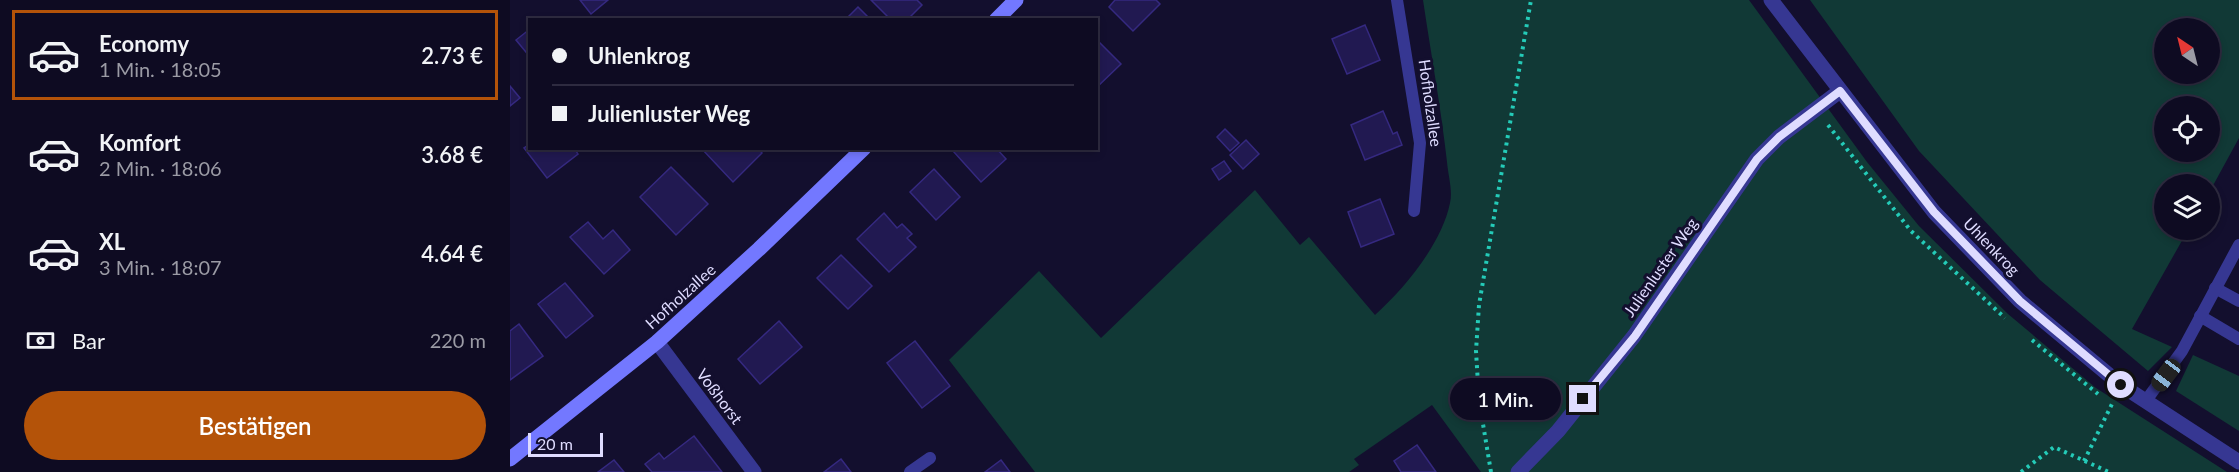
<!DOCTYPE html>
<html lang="de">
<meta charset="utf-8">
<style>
:root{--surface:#0e0b22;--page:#1c192f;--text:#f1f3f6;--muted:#9b9ba5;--line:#2e2b40;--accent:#b45309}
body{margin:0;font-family:Lato,sans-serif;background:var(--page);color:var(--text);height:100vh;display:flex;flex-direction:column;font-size:22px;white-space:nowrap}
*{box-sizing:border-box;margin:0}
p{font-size:20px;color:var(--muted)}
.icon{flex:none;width:33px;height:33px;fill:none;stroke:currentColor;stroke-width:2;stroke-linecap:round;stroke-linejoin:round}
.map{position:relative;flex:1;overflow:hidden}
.side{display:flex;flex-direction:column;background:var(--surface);width:510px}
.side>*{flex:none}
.banner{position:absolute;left:18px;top:18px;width:570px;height:132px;border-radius:0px;box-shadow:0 3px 9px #0003,0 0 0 2px var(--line);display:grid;align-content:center;height:132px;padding:0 24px;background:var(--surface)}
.needle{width:39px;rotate:325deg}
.controls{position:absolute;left:1644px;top:18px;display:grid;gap:12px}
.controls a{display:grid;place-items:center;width:66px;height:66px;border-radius:50%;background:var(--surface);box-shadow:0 3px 9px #0003,0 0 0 2px var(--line);font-size:30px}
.scale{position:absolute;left:18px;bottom:15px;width:75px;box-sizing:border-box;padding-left:6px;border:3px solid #dfdcff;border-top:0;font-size:16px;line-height:21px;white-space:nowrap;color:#dfdcff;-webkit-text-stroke:4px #130f2e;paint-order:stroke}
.end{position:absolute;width:27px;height:27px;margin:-14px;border:8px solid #dfdcff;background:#111;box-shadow:0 0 0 3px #111}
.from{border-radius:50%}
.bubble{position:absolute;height:42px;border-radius:21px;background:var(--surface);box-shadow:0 3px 9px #0003,0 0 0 2px var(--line);font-size:20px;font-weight:600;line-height:42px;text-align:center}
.car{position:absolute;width:18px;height:36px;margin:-18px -9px;border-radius:8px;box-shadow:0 0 4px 2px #0007;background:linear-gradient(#222 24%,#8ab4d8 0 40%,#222 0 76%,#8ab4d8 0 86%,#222 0)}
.banner b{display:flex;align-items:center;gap:21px;height:57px;font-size:22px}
.banner b+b{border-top:2px solid var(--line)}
.banner i{width:15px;height:15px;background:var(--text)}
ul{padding:10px 0 0;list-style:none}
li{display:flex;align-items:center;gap:18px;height:90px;margin:0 12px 9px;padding:0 12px;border:3px solid transparent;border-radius:0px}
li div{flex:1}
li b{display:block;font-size:22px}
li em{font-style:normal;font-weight:600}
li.active{border-color:var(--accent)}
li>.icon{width:54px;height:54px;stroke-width:1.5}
.pay{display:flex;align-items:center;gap:15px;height:66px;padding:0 24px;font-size:22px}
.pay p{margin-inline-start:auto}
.primary-button{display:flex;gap:12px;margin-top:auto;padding:12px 24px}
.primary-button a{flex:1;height:69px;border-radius:36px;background:var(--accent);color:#fff;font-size:24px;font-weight:600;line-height:69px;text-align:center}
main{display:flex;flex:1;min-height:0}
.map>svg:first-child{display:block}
</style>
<main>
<section class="side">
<ul>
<li class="active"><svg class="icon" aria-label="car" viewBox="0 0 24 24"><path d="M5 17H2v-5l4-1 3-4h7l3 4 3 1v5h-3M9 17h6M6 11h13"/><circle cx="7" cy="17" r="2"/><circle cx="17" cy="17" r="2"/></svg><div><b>Economy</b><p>1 Min. · 18:05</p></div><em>2.73 €</em></li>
<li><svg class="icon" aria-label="car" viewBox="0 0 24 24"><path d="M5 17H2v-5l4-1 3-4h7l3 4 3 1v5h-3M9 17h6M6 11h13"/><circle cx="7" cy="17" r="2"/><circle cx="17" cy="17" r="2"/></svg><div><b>Komfort</b><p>2 Min. · 18:06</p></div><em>3.68 €</em></li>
<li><svg class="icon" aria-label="car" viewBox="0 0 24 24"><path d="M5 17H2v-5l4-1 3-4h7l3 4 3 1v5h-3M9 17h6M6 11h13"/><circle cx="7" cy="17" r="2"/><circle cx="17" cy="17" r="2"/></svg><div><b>XL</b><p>3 Min. · 18:07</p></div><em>4.64 €</em></li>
</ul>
<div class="pay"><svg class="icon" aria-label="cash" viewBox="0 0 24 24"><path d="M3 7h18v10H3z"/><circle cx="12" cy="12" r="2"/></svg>Bar<p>220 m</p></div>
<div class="primary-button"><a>Bestätigen</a></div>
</section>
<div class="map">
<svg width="1729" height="472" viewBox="0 0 1729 472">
<rect width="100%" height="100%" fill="#130f2e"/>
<g fill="#113936" fill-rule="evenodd">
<path d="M913,0h326l118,162 52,64 89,88 88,74 131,84h-746l-49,-67 -78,54 5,6 -10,7h-314l-86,-112 90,-89 62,67 154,-148 45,55 9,-8 66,78c30,-27 67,-72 75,-112 3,-12 -2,-28 -3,-41 -6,-54 -16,-108 -24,-162z"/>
<path d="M1300,0h429v138l-29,53v-7h-46v46h24l-56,99 40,18 -24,24 -108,-91 -121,-129zM1700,28v46h-46v-46zM1654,106h46v46h-46z"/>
<path d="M1683,355l46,21v55l-63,-40z"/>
</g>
<g fill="#211951" stroke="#352980" stroke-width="1.5">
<path d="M70,0h28l-17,14z"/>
<path d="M361,0h46l5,5 -15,15h-16z"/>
<path d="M605,0h41l4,4 -27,27 -24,-24z"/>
<path d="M348,7l13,13h-26z"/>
<path d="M855,25l15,35 -33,14 -15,-35z"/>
<path d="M20,29v28l-14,-17z"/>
<path d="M586,39l25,25 -25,24z"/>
<path d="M0,86l10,12 -10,8z"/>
<path d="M873,111l10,23 4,-2 5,13 -37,15 -14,-35z"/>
<path d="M715,129l14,14 -9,8 -13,-14z"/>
<path d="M736,140l13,14 -16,15 -13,-14z"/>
<path d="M20,144v4h44l4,6 -31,24 -23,-30z"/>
<path d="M191,148h57l4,5 -29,29z"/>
<path d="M445,148h41l10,11 -25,23 -28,-31z"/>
<path d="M714,161l7,10 -12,9 -7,-11z"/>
<path d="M161,167l37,37 -32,31 -36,-38z"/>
<path d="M424,169l26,28 -24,23 -26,-28z"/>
<path d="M870,199l14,35 -33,13 -13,-35z"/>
<path d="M374,213l13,15 5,-4 10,10 -5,4 9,9 -27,25 -32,-33z"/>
<path d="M78,222l15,17 10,-9 17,20 -26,24 -34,-37z"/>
<path d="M331,255l31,31 -24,23 -31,-31z"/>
<path d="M55,283l28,33 -27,22 -28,-34z"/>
<path d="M269,321l23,26 -42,37 -22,-25z"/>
<path d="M9,324l24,32 -33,24v-49z"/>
<path d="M405,341l35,45 -28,22 -35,-45z"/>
<path d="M184,436l28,36h-70l-7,-8 14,-11 5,6z"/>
<path d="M907,445l19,27h-35l-7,-11z"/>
<path d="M331,459l10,13h-27z"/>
<path d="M104,460l10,12h-26z"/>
<path d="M491,460l9,12h-25z"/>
</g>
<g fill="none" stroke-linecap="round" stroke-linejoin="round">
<g stroke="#24cbb8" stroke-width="4" stroke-dasharray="3 4.5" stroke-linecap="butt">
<path d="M1318,125l83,106 94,87"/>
<path d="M1522,340l66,54"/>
<path d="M1574,461l29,-59"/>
<path d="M981,472l-12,-72 -3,-49 3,-46 52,-305"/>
<path d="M1511,472l33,-25 55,25"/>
</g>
<g stroke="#363792" stroke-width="12">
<path d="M887,0l23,143 -6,68"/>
<path d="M1705,288l24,13"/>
<path d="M1690,316l39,23"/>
<path d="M1635,402l37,-51 57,-106"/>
<path d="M400,472l20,-14"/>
</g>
<g stroke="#363792" stroke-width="15">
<path d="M1261,0l163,212 86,89 101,84 118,77"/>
<path d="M147,342l97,130"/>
<path d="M1008,472l40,-41 76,-95 123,-177 22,-22 61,-46"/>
</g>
<g stroke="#7378ff" stroke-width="15">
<path d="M486,20l20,-20"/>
<path d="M0,459l147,-117 102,-93 105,-101"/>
</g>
</g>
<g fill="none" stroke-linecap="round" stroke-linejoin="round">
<path stroke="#dfdcff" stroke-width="8" d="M1073,399l52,-63 122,-177 22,-22 61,-46 94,121 86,89 101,84"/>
</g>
<g text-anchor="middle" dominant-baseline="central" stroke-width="6" stroke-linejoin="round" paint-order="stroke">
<g font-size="16" fill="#dfdcff" stroke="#130f2e">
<text transform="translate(921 103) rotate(82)">Hofholzallee</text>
<text transform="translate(1482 246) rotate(46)">Uhlenkrog</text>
<text transform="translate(1150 267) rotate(-55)">Julienluster Weg</text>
<text transform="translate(170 296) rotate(-42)">Hofholzallee</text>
<text transform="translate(210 396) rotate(53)">Voßhorst</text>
</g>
</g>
</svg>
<div class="controls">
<a><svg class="needle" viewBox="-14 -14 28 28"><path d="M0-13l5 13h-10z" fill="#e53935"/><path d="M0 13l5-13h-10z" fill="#9b9ba5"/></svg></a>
<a><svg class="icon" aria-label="locate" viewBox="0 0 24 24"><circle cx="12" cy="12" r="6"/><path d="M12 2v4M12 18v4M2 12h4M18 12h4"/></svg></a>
<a><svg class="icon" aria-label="layers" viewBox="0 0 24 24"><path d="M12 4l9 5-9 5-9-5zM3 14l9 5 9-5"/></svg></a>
</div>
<div class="scale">20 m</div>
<i class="end from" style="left:1611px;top:385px"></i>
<i class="end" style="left:1073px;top:399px"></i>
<div class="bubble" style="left:940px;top:378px;width:111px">1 Min.</div>
<i class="car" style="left:1656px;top:375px;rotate:217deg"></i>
<div class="banner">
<b><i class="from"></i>Uhlenkrog</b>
<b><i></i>Julienluster Weg</b>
</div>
</div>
</main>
